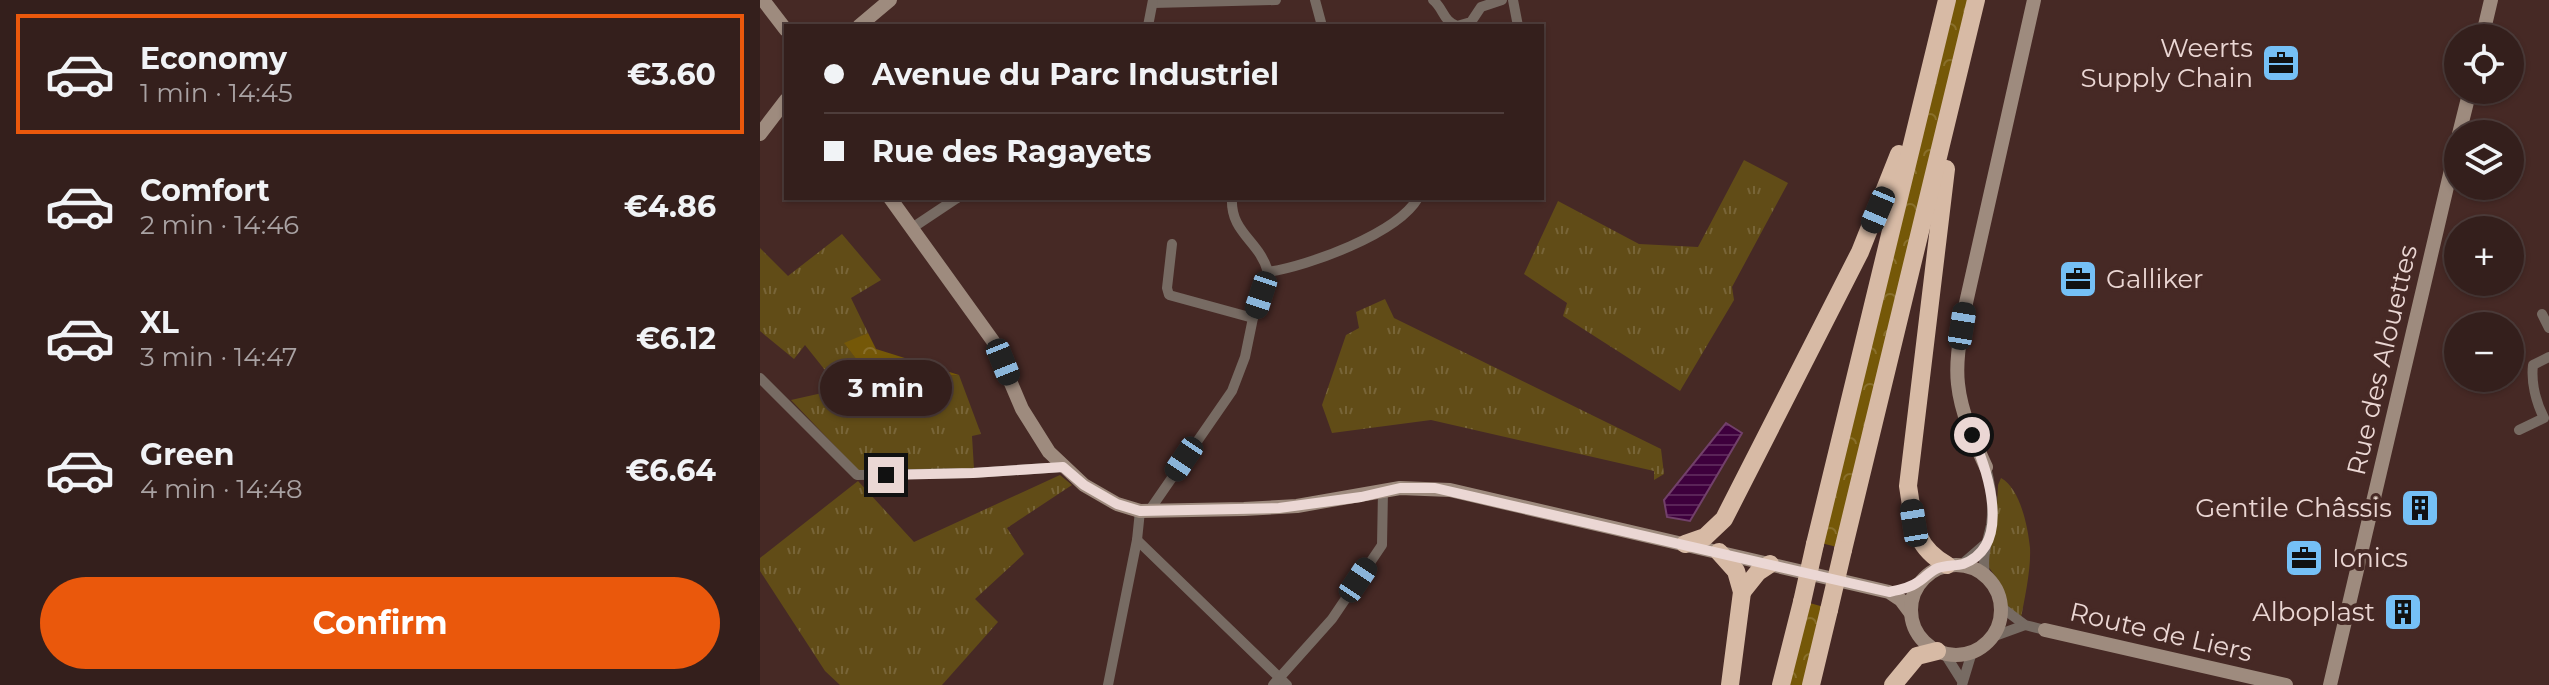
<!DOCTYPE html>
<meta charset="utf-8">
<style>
:root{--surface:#341f1c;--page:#3c2725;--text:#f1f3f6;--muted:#a9a2a3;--line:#4e3d3b;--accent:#ea580c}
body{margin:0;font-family:Montserrat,sans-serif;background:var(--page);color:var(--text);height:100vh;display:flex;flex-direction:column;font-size:30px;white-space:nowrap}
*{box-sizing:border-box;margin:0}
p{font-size:26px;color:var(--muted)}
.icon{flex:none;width:44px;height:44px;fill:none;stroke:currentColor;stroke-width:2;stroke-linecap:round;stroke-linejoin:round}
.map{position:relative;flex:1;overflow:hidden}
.side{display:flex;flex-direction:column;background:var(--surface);width:760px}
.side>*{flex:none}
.hud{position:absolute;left:24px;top:24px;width:760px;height:176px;border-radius:0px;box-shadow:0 2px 6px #0004,0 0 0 2px var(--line);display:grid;align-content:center;height:176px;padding:0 40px;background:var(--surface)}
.buttons{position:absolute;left:1684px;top:24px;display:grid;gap:16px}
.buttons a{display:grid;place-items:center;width:80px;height:80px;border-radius:50%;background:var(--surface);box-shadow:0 2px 6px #0004,0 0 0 2px var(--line);font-size:40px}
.end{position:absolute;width:36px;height:36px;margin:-18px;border:10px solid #ebd7d4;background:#111;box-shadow:0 0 0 4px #111}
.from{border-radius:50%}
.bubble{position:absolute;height:56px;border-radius:28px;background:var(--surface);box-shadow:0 2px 6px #0004,0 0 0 2px var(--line);font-size:26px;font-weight:700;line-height:56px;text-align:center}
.car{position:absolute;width:24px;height:48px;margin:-24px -12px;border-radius:10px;box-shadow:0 0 6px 2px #0007;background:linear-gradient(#222 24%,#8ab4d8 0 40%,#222 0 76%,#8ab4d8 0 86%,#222 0)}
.hud b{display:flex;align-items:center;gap:28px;height:76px;font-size:30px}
.hud b+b{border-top:2px solid var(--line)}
.hud i{width:20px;height:20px;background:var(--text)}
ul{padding:14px 0 0;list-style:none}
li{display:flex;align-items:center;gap:24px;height:120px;margin:0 16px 12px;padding:0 24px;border:4px solid transparent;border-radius:0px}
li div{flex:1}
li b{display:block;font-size:30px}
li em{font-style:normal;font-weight:700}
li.active{border-color:var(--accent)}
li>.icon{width:72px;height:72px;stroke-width:1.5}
.action{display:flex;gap:16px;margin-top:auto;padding:16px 40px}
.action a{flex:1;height:92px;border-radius:48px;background:var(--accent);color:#fff;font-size:32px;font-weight:700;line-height:92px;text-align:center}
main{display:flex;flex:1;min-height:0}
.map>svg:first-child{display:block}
</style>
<main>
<section class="side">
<ul>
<li class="active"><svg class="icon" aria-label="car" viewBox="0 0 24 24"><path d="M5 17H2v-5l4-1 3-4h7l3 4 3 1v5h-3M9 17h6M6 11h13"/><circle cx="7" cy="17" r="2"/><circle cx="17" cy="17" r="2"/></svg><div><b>Economy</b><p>1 min · 14:45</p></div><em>€3.60</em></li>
<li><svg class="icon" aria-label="car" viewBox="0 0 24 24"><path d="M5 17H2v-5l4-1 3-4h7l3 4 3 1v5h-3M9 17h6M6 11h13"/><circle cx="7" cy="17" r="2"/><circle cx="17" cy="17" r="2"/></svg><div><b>Comfort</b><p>2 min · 14:46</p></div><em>€4.86</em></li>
<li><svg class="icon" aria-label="car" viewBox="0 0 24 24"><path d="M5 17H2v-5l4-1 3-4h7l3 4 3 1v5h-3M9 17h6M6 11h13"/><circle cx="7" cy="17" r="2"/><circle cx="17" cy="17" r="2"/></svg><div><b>XL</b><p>3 min · 14:47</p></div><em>€6.12</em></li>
<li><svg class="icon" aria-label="car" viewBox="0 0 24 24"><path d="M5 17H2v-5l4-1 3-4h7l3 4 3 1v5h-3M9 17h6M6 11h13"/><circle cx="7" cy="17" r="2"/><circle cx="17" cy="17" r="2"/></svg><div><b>Green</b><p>4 min · 14:48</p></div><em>€6.64</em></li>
</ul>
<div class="action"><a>Confirm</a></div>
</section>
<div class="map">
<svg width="1789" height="685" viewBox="0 0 1789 685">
<defs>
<pattern id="grass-tufts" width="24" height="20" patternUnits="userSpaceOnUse" patternTransform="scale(2)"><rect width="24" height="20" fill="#614c17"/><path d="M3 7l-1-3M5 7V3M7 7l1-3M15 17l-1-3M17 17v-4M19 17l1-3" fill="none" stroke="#786538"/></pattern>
<pattern id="forest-crowns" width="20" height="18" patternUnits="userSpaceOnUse" patternTransform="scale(2)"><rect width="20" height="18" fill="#755808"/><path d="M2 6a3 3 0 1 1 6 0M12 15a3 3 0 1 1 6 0" fill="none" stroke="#896f2b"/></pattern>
<pattern id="water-rules" width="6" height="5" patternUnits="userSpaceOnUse" patternTransform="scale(2)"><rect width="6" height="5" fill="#3e003d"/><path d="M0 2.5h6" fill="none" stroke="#5a2458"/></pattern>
</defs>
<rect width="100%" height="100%" fill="#462925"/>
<g fill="url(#grass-tufts)">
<path d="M984,160l44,23 -56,104 2,13 -54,91 -117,-75 4,-13 -43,-29 34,-73 81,43 59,3z"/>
<path d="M82,234l39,46 -30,18 17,35 -23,11 27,36 87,-5 22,59 -9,2 2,33 -116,1 -67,-70 49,-11 -35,-44 -11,14 -34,-28v-83l28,28z"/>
<path d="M625,299l9,19 267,131 3,25 -10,6v-9l-223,-51 -99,13 -10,-28 24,-70 13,-7 -3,-16z"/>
<path d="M300,475l12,10 -65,43 17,26 -49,45 23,23 -56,63h-102l-15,-14 -65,-100v-13l98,-77 56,61z"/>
<path d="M1241,478c19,10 27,49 29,70 1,22 -5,48 -9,70l-12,-8 -9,-27 -12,-17 -1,-13 9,-28 2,-40z"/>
</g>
<g fill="url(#forest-crowns)">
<path d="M1193,0h16l-132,547 -16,-4z"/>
<path d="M108,333l8,16 83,26 -87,5 -28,-37z"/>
<path d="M1046,602l18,5 -20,78h-17z"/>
</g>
<path fill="url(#water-rules)" stroke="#72406a" stroke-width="2" d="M966,423l16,10 -52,88 -23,-4 -3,-17z"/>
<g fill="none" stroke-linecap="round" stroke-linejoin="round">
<g stroke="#776b63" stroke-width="10">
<path d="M555,0l7,26"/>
<path d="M673,0c11,9 10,21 24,26l14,-4 10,-15 21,-7"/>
<path d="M753,0l5,26"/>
<path d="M393,3l123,-3"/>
<path d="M388,26l5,-26"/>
<path d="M472,198c-2,35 28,43 36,74"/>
<path d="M152,228l45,-30"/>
<path d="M412,244l-5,44 2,7 84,23"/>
<path d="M1782,314l7,14"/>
<path d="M0,378l97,97 116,-2 90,-6"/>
<path d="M1759,430l25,-12c-8,-16 -13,-36 -11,-53l16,-8"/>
<path d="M389,511l83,-120 13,-34 8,-39 15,-46c40,-6 129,-38 150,-74"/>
<path d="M377,540l150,145"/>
<path d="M1201,565l23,-20"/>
<path d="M1225,575c-3,-19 2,-32 6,-50 3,-21 0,-39 -5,-58"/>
<path d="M1241,607l24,18 20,5"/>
<path d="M1232,637l33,-12"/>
<path d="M1185,654l17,27"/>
<path d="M348,685l29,-145 3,-29"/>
<path d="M513,685l59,-66 50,-74 1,-54"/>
<path d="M1202,685l10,-33"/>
</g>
<g stroke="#9e8b7e" stroke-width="14">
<path d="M3,0l23,30"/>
<path d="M99,26l31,-26"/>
<path d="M1722,38l9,-38"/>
<path d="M0,134l26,-34"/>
<path d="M1699,134l11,-44"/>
<path d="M130,198l103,143 29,68 27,43 35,33 33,19 23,7 104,-2 53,-3 103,-18 50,2 439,102 12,8 9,12"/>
<path d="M1226,467c-12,-26 -25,-54 -28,-83 -3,-27 4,-54 8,-81l68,-303"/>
<circle cx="1196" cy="610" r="45"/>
<path d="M1285,630l241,55"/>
<path d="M1570,685l128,-545"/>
</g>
<g stroke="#d7baa5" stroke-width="18">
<path d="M1186,169l-38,317c6,36 5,60 39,79"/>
<path d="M925,544l20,-7 19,-18 136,-267 39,-98"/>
<path d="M1055,544l132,-544"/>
<path d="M1083,550l133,-550"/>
<path d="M959,552l17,19 6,21 -12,93"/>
<path d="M982,592l16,-20 12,-8"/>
<path d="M1021,685l21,-83"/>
<path d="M1051,685l18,-75"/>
<path d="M1133,685l24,-29 20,-5"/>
</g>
<g stroke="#d7baa5" stroke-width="18">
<path d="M1042,602l13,-58"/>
<path d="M1069,610l14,-60"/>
</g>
</g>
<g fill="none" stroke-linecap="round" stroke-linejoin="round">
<path stroke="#ebd7d4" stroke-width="10" d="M126,475l87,-2 90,-6 21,18 33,19 23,7 139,-3 82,-11 39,-9h35l454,104c10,-2 21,-4 29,-10 7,-4 12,-11 20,-14 8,-3 17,-2 25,-4 51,-19 24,-95 9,-129"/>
</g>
<defs>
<g id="office-square" transform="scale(2)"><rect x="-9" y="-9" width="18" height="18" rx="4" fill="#75c0f6" stroke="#462925"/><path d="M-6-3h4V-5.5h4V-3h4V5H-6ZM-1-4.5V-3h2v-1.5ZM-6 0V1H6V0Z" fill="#111"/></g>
<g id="building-square" transform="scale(2)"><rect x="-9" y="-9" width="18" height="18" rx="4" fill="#75c0f6" stroke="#462925"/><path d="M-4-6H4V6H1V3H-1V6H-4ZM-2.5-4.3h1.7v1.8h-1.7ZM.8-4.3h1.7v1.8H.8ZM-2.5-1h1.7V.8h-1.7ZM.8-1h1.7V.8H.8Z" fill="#111"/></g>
</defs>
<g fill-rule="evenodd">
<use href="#office-square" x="1521" y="63"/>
<use href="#office-square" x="1318" y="279"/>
<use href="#building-square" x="1660" y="508"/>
<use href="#office-square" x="1544" y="558"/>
<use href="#building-square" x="1643" y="612"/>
</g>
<g text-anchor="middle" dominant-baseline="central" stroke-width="8" stroke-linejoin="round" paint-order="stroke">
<g font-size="26" fill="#ebd7d4" stroke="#462925" text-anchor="end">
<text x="1493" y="48">Weerts<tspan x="1493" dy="30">Supply Chain</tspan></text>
<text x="1346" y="279" text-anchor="start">Galliker</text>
<text x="1632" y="508">Gentile Châssis</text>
<text x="1572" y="558" text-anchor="start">Ionics</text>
<text x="1615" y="612">Alboplast</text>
</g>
<g font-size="26" fill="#ebd7d4" stroke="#462925">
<text transform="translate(1622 360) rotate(-77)">Rue des Alouettes</text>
<text transform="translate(1401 632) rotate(13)">Route de Liers</text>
</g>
</g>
</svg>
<div class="buttons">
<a><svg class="icon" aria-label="locate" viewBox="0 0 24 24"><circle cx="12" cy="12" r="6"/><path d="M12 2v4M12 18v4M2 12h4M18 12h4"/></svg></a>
<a><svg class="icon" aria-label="layers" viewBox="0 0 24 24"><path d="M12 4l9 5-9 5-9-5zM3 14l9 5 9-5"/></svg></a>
<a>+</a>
<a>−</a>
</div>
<i class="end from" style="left:1212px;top:435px"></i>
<i class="end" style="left:126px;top:475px"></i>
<div class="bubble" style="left:60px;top:360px;width:132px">3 min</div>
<i class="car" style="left:1118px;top:210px;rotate:203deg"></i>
<i class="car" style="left:501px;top:295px;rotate:198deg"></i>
<i class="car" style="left:1202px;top:326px;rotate:9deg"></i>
<i class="car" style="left:243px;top:362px;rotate:158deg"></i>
<i class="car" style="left:424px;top:459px;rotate:214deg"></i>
<i class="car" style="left:1154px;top:523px;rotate:351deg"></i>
<i class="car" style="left:598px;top:580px;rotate:34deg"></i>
<div class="hud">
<b><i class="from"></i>Avenue du Parc Industriel</b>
<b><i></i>Rue des Ragayets</b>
</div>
</div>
</main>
